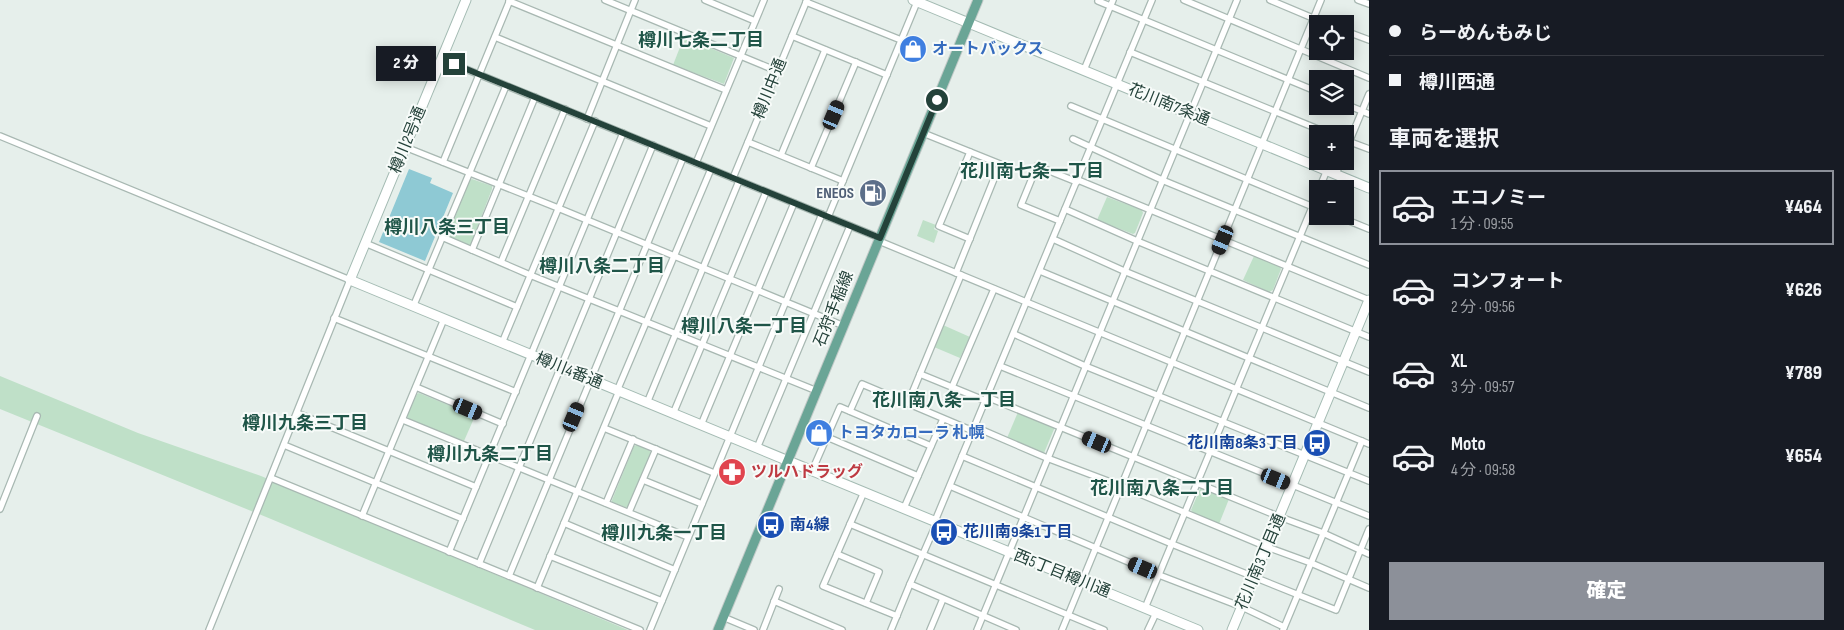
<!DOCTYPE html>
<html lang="ja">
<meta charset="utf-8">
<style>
:root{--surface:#171b24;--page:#242831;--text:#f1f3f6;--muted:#9ea1a6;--line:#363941;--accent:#8c9099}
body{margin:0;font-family:"Sofia Sans Condensed","Noto Sans JP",sans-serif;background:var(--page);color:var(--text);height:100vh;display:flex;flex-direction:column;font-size:19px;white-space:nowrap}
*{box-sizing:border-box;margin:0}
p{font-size:16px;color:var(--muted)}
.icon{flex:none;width:28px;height:28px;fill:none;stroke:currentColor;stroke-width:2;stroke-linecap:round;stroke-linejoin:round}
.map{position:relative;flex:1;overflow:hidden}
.sheet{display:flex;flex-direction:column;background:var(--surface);width:475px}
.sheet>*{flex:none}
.guide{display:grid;align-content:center;height:110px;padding:0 20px;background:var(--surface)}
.fabs{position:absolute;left:1309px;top:15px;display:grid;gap:10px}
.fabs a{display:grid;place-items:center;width:45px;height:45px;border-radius:0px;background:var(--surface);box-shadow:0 2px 12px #0003;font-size:25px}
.end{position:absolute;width:22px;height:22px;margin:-11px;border:6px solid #24423a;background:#fff;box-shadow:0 0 0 2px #fff}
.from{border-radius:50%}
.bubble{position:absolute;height:35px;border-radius:0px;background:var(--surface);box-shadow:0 2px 12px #0003;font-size:16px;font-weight:800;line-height:35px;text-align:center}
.car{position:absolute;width:15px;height:30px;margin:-15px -8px;border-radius:6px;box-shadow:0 0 4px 1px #0007;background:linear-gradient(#222 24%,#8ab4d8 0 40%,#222 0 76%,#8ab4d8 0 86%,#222 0)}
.guide b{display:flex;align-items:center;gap:18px;height:48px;font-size:19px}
.guide b+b{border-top:1px solid var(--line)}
.guide i{width:12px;height:12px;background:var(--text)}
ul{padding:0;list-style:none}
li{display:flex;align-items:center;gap:15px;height:75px;margin:0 10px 8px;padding:0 10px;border:2px solid transparent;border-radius:0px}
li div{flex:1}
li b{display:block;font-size:19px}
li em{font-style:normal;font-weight:800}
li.selected{border-color:var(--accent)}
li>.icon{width:45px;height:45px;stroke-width:1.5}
h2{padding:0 20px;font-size:22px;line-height:60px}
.cta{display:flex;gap:10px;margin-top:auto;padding:10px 20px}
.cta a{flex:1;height:58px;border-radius:0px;background:var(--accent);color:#fff;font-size:20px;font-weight:800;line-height:58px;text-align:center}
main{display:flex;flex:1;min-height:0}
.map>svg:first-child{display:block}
</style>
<main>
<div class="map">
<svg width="1369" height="630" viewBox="0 0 1369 630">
<rect width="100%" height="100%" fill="#e6efeb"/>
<g fill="#bfe0c8">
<path d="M684,37l50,21 -10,26 -51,-19z"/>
<path d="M472,179l20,7v3l-21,55 -2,1 -20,-9 -1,-2 22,-54z"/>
<path d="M1107,197l35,13 1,3 -8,20 -2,1 -36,-14z"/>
<path d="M923,220l13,5 -2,4 4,2 -4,12 -17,-7z"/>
<path d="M1254,256l26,11 1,2 -8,21 -4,2 -26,-12z"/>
<path d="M943,325l27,12 -10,21 -26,-11z"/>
<path d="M0,376l138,57 123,43 367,154h-93l-264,-111 -271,-110z"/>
<path d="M419,393l56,23 -11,25 -55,-22 -2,-3 10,-22z"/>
<path d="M1018,412l37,15 -11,26 -37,-15z"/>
<path d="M637,445l12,5 2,3 -23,54h-3l-13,-5v-2l22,-54z"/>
<path d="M1203,488l26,11 -10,25c-11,-3 -21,-4 -28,-14l9,-21z"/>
</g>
<path fill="#8ec9d4" d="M409,169l23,9 -2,5 23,10 -28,68 -46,-19z"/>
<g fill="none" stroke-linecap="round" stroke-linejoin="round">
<g stroke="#a8b8b2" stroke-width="8">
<g id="street">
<path d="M605,0l172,71"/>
<path d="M705,0l50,21"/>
<path d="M1184,0l185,78"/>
<path d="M1270,0l57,24"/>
<path d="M1358,0l11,4"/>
<path d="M509,1l217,89"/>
<path d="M1098,1l220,91"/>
<path d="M806,2l95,38"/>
<path d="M1345,31l24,9"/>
<path d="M792,36l95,39"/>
<path d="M495,37l216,89"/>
<path d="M1130,52l200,82"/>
<path d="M441,59l439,179"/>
<path d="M1084,70l29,-70"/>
<path d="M1345,104l24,10"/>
<path d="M1071,106l247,103"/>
<path d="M587,119l48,-119"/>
<path d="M923,133l77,31 -44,109"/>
<path d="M0,136l350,144 -141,350"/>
<path d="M1073,139l89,41 207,85"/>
<path d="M1345,140l24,9"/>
<path d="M748,142l95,39"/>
<path d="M405,147l153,61 286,118"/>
<path d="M1345,152l24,-58"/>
<path d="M781,155l44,-105"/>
<path d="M443,162l67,-162"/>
<path d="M696,163l68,-163"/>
<path d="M811,168l45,-106"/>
<path d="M1336,174l5,-13"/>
<path d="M733,178l74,-178"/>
<path d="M1078,180l291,120"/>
<path d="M1319,189l8,-19"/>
<path d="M1065,209l72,32 232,96"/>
<path d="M1337,216l32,13"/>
<path d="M828,217l89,-215"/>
<path d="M1060,221l-39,-16 16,-39 40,16"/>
<path d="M442,237l88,38 287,116"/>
<path d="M970,239l-31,-13 31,-74"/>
<path d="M1053,239l71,32 245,101"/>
<path d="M879,241l490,203"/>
<path d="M365,243l152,64"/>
<path d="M472,250l63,-153"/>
<path d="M501,262l64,-153"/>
<path d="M1040,271l329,137"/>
<path d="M413,307l93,-221"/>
<path d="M334,318l182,74"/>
<path d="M1014,334l71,32 284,115"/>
<path d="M502,343l93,-222"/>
<path d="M1000,366l369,150"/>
<path d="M920,374l66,27"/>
<path d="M416,387l87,37"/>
<path d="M952,387l42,-98"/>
<path d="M617,391l94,-222"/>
<path d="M987,397l293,120 43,16 46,21"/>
<path d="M647,403l92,-222"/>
<path d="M908,403l53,-128"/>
<path d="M850,411l12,-27 111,47"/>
<path d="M297,413l179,74"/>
<path d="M673,414l93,-222"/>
<path d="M403,420l285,117"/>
<path d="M701,425l93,-222"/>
<path d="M975,427l72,31 74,28 146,61 44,16 58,25"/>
<path d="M604,428l110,45"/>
<path d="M827,437l91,39"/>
<path d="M284,445l179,74"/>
<path d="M757,448l93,-222"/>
<path d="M962,456l210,88 164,66 33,-81"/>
<path d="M812,471l28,-64 91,39"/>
<path d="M271,478l369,152"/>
<path d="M643,480l59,24"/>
<path d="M950,486l209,89 83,32 42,20"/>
<path d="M864,492l-41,94 74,30"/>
<path d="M606,503l27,-64"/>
<path d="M904,508l39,-89"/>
<path d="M0,509l37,-93"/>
<path d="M629,512l27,-63"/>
<path d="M362,516l82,-197"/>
<path d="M935,521l217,-521"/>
<path d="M937,522l-27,62 106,46"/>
<path d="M564,523l111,47"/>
<path d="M850,524l254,106"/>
<path d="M449,552l174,-419"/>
<path d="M837,554l42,18 -13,31"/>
<path d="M550,556l112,45"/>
<path d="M479,564l174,-419"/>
<path d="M509,576l174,-418"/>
<path d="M537,588l82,-197"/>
<path d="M774,601l68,29"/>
<path d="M1145,608l173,-415"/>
<path d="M723,617l31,13"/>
<path d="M650,630l172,-416"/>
<path d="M763,630l16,-41"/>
<path d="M891,630l19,-46"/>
<path d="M930,630l13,-31"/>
<path d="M977,630l260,-630"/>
<path d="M1062,630l259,-630"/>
<path d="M1148,630l8,-17"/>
<path d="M1283,630l79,-189"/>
</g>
</g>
<g stroke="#a4bbb3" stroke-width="11">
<g id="secondary">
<path d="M466,0l-116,280 848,350"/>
<path d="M913,0l456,188"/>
<path d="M1232,630l137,-330"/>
</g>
</g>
<g stroke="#c2cac8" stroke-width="11">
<path id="primary" d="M718,630l260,-630"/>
</g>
<use href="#street" stroke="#fff" stroke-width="5.5"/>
<use href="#secondary" stroke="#fff" stroke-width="9"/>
<use href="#primary" stroke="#6aa596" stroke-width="9"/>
</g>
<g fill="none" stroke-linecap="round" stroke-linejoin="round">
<path stroke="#24423a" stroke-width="6" d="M454,64l426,174 57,-138"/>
</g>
<defs>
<g id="shop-disc" transform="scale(1.4375)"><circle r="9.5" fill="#3f7fe0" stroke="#f7fbf9"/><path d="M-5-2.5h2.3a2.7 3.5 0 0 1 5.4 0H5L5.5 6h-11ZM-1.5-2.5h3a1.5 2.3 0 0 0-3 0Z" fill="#fff"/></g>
<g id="fuel-disc" transform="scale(1.4375)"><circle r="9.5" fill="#5c6f8a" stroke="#f7fbf9"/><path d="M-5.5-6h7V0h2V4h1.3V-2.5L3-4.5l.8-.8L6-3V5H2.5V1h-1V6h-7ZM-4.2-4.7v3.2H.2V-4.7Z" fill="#fff"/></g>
<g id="bus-disc" transform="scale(1.4375)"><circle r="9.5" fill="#1a4fb4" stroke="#f7fbf9"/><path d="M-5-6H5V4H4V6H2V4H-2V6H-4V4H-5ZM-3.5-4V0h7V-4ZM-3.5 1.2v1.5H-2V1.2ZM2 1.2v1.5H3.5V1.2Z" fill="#fff"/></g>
<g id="pharmacy-disc" transform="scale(1.4375)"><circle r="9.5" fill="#e0444e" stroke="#f7fbf9"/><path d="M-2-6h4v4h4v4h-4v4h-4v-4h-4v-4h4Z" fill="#fff"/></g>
</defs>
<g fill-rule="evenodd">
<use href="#shop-disc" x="913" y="49"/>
<use href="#fuel-disc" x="873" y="193"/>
<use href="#shop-disc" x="819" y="433"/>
<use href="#bus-disc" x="1317" y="443"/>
<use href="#pharmacy-disc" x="732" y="472"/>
<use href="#bus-disc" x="771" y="525"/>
<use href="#bus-disc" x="944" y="532"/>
</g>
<g text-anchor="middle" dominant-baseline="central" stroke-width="4" stroke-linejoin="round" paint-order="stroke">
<g font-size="16" font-weight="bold" fill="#366cbe" stroke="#f7fbf9" text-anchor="start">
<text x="932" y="49">オートバックス</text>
<text x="838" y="433">トヨタカローラ 札幌</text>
</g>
<g font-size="16" fill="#24423a" stroke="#f7fbf9">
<text transform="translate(770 89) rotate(-68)">樽川中通</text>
<text transform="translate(1169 105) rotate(22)">花川南7条通</text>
<text transform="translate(408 140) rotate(-68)">樽川2号通</text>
<text transform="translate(834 309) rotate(-68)">石狩手稲線</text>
<text transform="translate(569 371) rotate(22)">樽川4番通</text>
<text transform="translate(1261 562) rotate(-67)">花川南3丁目通</text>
<text transform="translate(1062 574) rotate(22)">西5丁目樽川通</text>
</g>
<g font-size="16" font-weight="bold" fill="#4e5e75" stroke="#f7fbf9" text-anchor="end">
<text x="854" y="193">ENEOS</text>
</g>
<g font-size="16" font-weight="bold" fill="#164399" stroke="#f7fbf9" text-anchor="start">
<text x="1298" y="443" text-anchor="end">花川南8条3丁目</text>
<text x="790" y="525">南4線</text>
<text x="963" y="532">花川南9条1丁目</text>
</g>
<g font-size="16" font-weight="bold" fill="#be3a42" stroke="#f7fbf9" text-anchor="start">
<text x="751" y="472">ツルハドラッグ</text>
</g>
<g font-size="18" font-weight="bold" fill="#1f5548" stroke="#f7fbf9">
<text x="701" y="40">樽川七条二丁目</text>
<text x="1032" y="171">花川南七条一丁目</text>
<text x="447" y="227">樽川八条三丁目</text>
<text x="602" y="266">樽川八条二丁目</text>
<text x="744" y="326">樽川八条一丁目</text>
<text x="944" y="400">花川南八条一丁目</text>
<text x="305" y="423">樽川九条三丁目</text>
<text x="490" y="454">樽川九条二丁目</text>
<text x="1162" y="488">花川南八条二丁目</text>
<text x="664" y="533">樽川九条一丁目</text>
</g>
</g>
</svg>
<div class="fabs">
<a><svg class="icon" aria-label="locate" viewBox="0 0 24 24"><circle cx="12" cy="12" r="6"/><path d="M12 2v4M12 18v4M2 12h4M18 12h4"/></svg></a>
<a><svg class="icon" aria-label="layers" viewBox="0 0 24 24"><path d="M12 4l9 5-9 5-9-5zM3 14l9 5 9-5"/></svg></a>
<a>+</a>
<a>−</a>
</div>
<i class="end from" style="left:937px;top:100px"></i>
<i class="end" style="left:454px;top:64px"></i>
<div class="bubble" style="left:376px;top:46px;width:60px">2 分</div>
<i class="car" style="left:834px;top:115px;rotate:23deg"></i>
<i class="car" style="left:1223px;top:240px;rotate:203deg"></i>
<i class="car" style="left:468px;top:409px;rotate:113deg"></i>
<i class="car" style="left:574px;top:417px;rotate:23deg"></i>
<i class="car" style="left:1097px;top:442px;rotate:293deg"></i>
<i class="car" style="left:1276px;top:479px;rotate:112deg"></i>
<i class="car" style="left:1143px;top:568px;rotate:293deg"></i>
</div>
<section class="sheet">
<div class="guide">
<b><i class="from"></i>らーめんもみじ</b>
<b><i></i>樽川西通</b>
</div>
<h2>車両を選択</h2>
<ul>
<li class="selected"><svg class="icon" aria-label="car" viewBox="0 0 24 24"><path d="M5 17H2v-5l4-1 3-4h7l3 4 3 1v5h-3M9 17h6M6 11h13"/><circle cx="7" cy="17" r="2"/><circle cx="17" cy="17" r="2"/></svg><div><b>エコノミー</b><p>1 分 · 09:55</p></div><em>¥464</em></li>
<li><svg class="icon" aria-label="car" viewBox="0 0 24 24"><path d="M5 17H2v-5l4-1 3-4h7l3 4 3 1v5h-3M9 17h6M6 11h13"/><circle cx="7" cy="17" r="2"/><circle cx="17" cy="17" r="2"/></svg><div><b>コンフォート</b><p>2 分 · 09:56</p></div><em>¥626</em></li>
<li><svg class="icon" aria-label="car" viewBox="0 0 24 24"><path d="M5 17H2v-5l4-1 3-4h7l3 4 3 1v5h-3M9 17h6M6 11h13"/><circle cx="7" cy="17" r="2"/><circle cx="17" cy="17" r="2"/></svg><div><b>XL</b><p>3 分 · 09:57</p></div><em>¥789</em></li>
<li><svg class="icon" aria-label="car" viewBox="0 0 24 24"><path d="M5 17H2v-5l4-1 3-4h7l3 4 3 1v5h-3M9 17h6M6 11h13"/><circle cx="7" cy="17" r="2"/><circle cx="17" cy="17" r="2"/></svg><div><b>Moto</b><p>4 分 · 09:58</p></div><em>¥654</em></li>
</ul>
<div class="cta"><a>確定</a></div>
</section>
</main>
